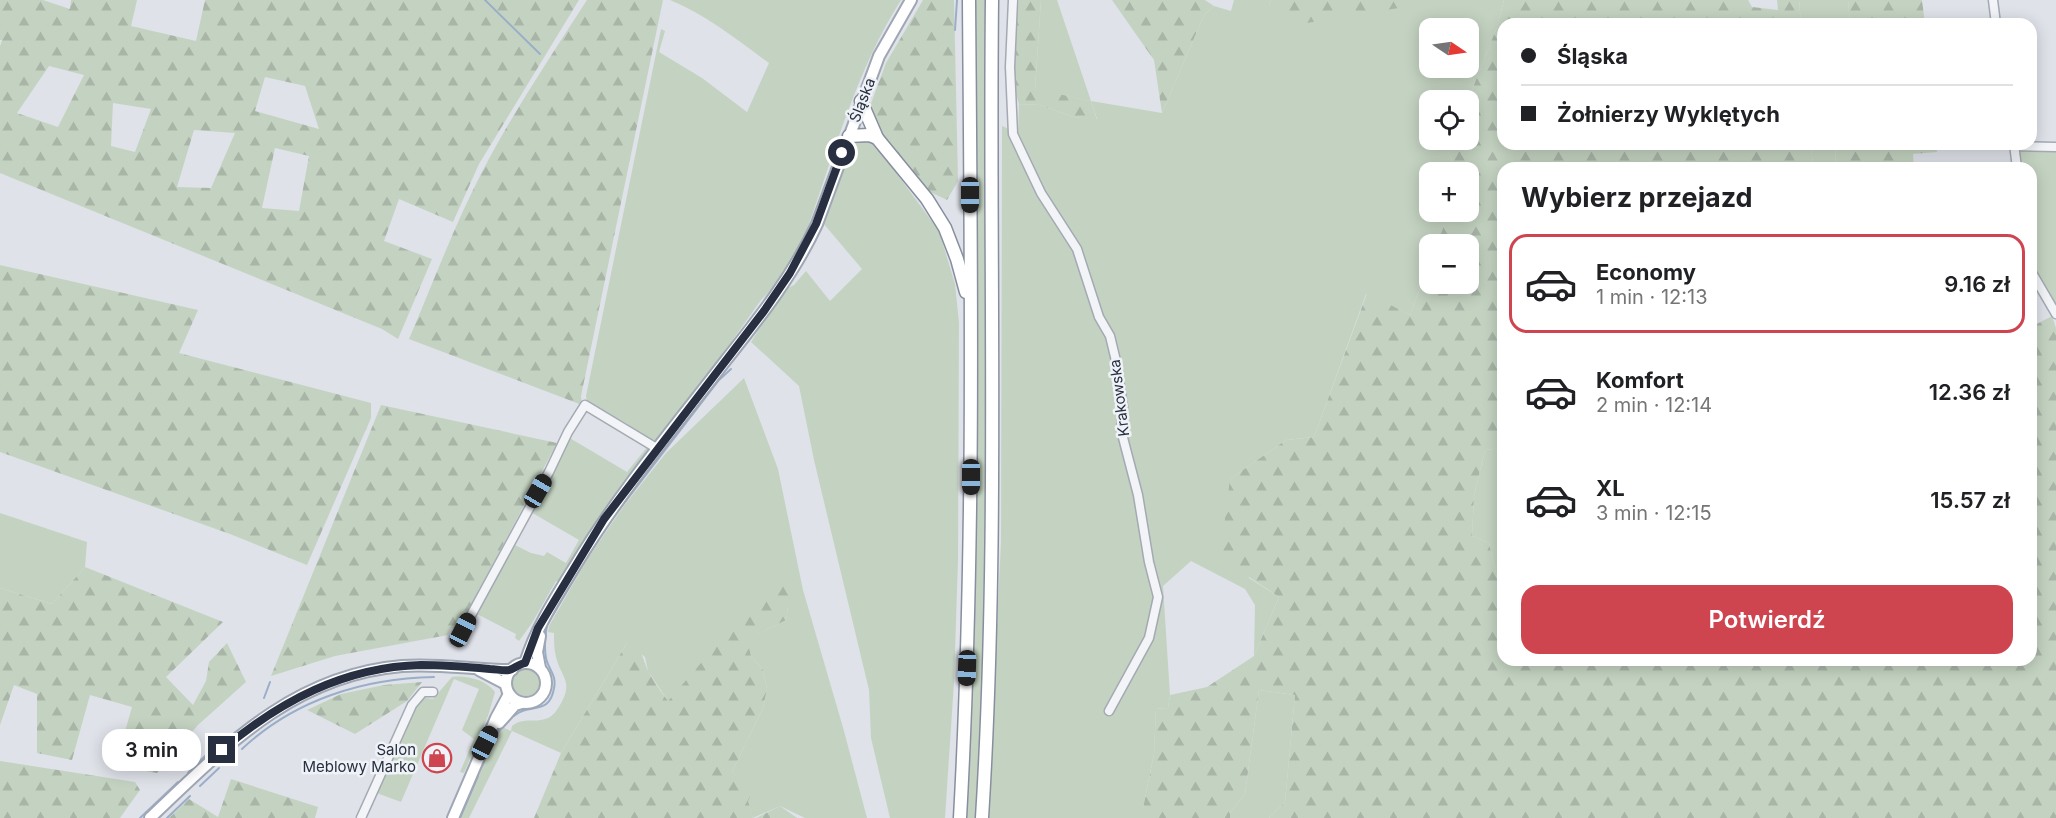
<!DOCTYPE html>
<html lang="pl">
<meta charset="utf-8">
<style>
:root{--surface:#fff;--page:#f6f6f6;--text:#202124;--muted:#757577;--line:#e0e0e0;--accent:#ce444f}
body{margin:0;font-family:Inter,sans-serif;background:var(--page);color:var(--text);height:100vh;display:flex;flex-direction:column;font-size:22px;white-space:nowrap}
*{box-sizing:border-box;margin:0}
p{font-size:20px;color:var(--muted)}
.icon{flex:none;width:33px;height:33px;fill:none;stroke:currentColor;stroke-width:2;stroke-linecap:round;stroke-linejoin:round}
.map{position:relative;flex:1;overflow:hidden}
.panel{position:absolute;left:1497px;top:162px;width:540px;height:504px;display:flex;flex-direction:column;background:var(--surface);border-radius:18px;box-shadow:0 3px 15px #0003}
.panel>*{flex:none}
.top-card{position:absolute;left:1497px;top:18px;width:540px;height:132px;border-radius:18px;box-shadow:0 3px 15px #0003;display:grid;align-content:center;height:132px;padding:0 24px;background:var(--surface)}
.needle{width:39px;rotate:103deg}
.tools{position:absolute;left:1419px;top:18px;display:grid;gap:12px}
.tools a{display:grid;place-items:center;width:60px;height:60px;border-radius:12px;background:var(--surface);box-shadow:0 3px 15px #0003;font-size:30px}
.end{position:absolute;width:27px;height:27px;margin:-14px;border:8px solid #282f40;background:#fff;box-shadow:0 0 0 3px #fff}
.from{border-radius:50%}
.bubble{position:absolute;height:42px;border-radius:18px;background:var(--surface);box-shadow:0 3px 15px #0003;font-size:20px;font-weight:600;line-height:42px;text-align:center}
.car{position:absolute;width:18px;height:36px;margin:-18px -9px;border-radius:8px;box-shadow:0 0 4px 2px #0007;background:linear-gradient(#222 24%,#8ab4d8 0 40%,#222 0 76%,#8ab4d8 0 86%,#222 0)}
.top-card b{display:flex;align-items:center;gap:21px;height:57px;font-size:22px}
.top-card b+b{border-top:2px solid var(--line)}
.top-card i{width:15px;height:15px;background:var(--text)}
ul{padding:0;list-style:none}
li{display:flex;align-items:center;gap:18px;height:99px;margin:0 12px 9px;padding:0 12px;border:3px solid transparent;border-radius:18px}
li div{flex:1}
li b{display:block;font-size:22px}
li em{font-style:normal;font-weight:600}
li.active{border-color:var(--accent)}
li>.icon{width:54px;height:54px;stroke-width:1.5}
h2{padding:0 24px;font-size:27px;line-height:72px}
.action{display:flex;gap:12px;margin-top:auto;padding:12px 24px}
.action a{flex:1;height:69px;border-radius:18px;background:var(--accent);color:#fff;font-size:24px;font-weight:600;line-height:69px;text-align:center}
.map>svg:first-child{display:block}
</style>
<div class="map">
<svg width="2056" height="818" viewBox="0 0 2056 818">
<defs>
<pattern id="forest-firs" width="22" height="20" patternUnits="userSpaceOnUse" patternTransform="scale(1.5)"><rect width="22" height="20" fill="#c4d3c1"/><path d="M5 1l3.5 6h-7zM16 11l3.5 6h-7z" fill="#a8b5a7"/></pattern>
</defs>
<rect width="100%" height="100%" fill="#dfe2e9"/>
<g fill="#c4d3c1" fill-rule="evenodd">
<path d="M670,0h231c-45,71 -66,151 -94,230l-27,50 -19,20 -27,38 -8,16 -70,91 -30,-22 -39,-21 -1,-6 75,-367 4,2 -6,21 43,26 45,34 22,-49c-32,-23 -62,-48 -99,-63z"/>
<path d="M974,0h12l1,530 -3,135 -7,153h-13z"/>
<path d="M1041,0h16l34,101 71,12 42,-98 10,-9 17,5 3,-11h37l-2,6 147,-1 3,-5h85l-7,27 -29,73h-38v40h22l-4,11 8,21h-26v40h19l-12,32h-7l-1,20 -19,51 -44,-21 -52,143 -28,3 -56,39 19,99 30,19 -25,59 1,-51 -10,-16 -54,-28 -28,25 7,109 -2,13 -12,1 -2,45 -11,54v10h-155l13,-276 1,-416 16,7 1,-29 21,1 33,12 24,2 -6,-18 -56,-11zM1430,28h38v40h-38z"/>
<path d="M1799,0h49l2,24h-49z"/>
<path d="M860,140l11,2 12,13 56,76 16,53 4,39 -1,237 -4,122 -9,136h-55l-19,-80 -2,-48 -55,-230 -15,-74 -48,-44 33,-52 10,-5 12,-14 24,30 32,-32 -39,-46 29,-76z"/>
<path d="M1811,144h24l1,24h-23z"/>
<path d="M2020,151l36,1v154l-23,-39 -2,-99h-9z"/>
<path d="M744,378l34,91 25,121 41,141 23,87h-62l-25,-12 -27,12 -13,-38 -8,-8 31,-64 4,-19 -4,-19 -12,-14 -5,-16 40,-20 2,-13 14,-17 -134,111 -20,-30 -3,-14 -18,-14 -66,110 -49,-22 -43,87h-12l18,-43 25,-49 11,5 1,-5c13,-10 22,-2 36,-8 5,-2 9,-8 12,-13 14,-24 1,-27 -4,-48 -2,-8 -2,-16 -2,-24l-6,-1 1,-6 39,-68 35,-51 43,-54z"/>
<path d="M568,437l59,35 21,-26 4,4 -92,132 -4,-1 -24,42 -13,18 -4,-3 1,-4 -41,-21 36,-70 20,10 13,3 3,-4 19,11 13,-23 -50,-29z"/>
<path d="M1503,448v155l-14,-60 -17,-7 2,-40 11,-46z"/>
<path d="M0,513l87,29 -2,25 -33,37 -52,-16z"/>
<circle cx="526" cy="682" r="14"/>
<path d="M452,677c15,-2 34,3 43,15l-7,24 -24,57 -4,-1 14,-33 -12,-9 17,-41 -25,-10 -53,123 -27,-10 47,-95 12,2z"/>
<path d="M1259,690l36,5 -10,107 -16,16h-39v-5l15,-19z"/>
</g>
<g fill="url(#forest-firs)" fill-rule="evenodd">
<path d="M0,0h43l27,9 1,-9h66l-6,26 65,15 9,-41h374l-100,164 -26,58 -54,-23 -15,42 48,18 -34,80 -16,-10 -382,-156v-127l2,-6h-2zM49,66l35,9 -26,52 -41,-14zM265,77l40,9 14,43 -64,-18zM113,103l38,6 -16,43 -24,-6zM194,130l41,3 -24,55 -34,-1zM275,148l34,8 -10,55 -37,-3z"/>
<path d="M587,0h76l-82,396 1,9 -173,-66c24,-56 45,-113 73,-167 31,-60 69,-116 105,-172z"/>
<path d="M923,0h31l4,181 -11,19 -23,-11 -46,-57 -8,-26 16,-43z"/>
<path d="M1019,0h22l-6,89 56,12 6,19 -24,-3 -33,-12 -21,-1 -4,-12 -2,-48z"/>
<path d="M1112,0h93l9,6 -10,9 -42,98 -8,-53z"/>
<path d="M1271,0h148l-2,5 -129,21 -19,-20z"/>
<path d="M1504,0h244l4,7 26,3 -1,-10h22l2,24h-298v120h308l2,24h-310v280l-18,2 -11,46 -2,40 17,7 14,60v57h528v-333l21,-11 4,12v490h-787l16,-16 10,-107 -36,-5 -14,104 -15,19v5h-87v-10l11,-54 2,-45 12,-1 2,-13 37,-8 47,-31 25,-59 -59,-39 10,-79 56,-39 28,-3 53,-144 43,22 19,-51 1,20h38v-40h-31l12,-32h19v-40h-12l-8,-21 4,-11h16v-40l29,-73z"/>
<path d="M1848,0h74l3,24h-75z"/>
<path d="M1835,144h101l1,8 -24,2 1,14h-78z"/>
<path d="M0,265l198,45 -19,43 192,50v15l-64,147 -77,-31 -230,-82z"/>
<path d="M381,405l176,38 -98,185h-8l-3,7 -113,21 -64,20z"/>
<path d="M85,567l138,55 -57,55 27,28 13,-24 3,-19 18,-19 19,39 -48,43 -41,48 -42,-7 17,-59 -42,-12 -18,65 -35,-7v-59l-23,-9 -14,40v-137l52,16z"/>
<path d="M780,572l11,4 12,14 -8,15 -7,2 -2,13 -39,20 4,16 12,14 4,19 -4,19 -31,64 22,18 -6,11 5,17h-219l27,-65 66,-110c17,4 15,17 22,29 5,10 13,21 19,29z"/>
<path d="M422,682l-15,19 -52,33 -48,-24 34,-16 43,-9z"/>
<path d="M0,761l135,21 5,8 -20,28h-120z"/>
<path d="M231,779l87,28 -3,11h-146l20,-19 29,18z"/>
<path d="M780,806l17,12h-41z"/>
</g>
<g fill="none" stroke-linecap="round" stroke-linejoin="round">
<g stroke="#9aaec9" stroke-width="2">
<path d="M485,0l55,54"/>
<path d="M955,30l2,-30"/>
<path d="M264,698l6,-16"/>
<path d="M242,749c52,-49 122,-71 192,-72"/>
<path d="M481,768c6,-13 11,-30 21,-41 3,-5 13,-12 18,-15 14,-7 30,1 34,-24 3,-13 -6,-19 -8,-30 -2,-11 -1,-22 1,-33l39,-66 29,-44 104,-135 12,-11"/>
<path d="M188,773l19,-19"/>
<path d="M200,786l19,-18"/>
<path d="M140,818l38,-36"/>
<path d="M167,818l23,-22"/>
<path d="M460,818l18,-42"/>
</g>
<g stroke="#a4a9b3" stroke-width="11">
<g id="minor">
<path d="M1013,0l-3,67 3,67 28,59 36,56 22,68 11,19 7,29 6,42 -2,23 17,65 11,67 9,35 -9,41 -40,73"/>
<path d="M1993,0l3,24"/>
<path d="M2014,144l3,24"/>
<path d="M2014,146l42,1"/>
<path d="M2031,271l25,43"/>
<path d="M454,639l9,-9 86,-158 19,-40 17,-27 73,44"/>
<path d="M361,818l51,-113 11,-13h10"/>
</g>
</g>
<g stroke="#9fa6b4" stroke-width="14">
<g id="major">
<path d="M525,663c11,-35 31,-66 50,-97 44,-73 99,-138 151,-206 34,-43 68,-86 91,-136l62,-168 32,-56"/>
<circle cx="526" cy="683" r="20"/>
<path d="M540,668l-3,-16 3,-16"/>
<path d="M479,670l27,14"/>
<path d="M499,723l16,-18 7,-2"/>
<path d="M150,818c75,-71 143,-143 252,-152 37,-3 73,4 110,4"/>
<path d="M453,818l43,-100 13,-24"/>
</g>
</g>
<g stroke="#878f9f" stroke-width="15">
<g id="highway">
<path d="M861,101l16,37 50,61 18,29 12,31 9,33"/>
<path d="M849,136l20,-1 8,3"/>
<path d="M960,818c15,-272 11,-545 9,-818"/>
<path d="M982,818c17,-272 7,-545 10,-818"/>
</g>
</g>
<use href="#minor" stroke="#f2f4f7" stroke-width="8"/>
<use href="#major" stroke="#fff" stroke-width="10"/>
<use href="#highway" stroke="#fff" stroke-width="12"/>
</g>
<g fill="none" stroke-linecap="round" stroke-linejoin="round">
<path stroke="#282f40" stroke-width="8" d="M222,750c58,-49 122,-83 199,-85 23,0 47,2 69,4 6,0 13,2 19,1 5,-1 10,-6 16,-7l13,-35 66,-109 160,-208 26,-38 26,-49 26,-71"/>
</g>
<defs>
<g id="shop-ring" transform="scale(1.5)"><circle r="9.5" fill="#eff2f6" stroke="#ce444f" stroke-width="1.5"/><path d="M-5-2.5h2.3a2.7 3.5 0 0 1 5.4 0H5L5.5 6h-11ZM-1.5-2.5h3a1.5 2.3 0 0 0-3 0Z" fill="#ce444f"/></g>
</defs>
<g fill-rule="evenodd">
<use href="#shop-ring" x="437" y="758"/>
</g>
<g text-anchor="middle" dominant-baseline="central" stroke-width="5" stroke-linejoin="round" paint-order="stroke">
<g font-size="15" fill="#282f40" stroke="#eff2f6">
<text transform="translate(862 100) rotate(-69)">Śląska</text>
<text transform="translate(1119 398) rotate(-97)">Krakowska</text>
</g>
<g font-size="15" fill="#282f40" stroke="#eff2f6" text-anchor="end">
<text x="416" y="749">Salon<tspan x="416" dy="17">Meblowy Marko</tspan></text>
</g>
</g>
</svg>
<div class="tools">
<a><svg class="needle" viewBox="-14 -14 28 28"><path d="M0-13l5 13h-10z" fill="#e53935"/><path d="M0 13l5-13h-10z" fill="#757577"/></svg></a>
<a><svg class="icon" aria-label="locate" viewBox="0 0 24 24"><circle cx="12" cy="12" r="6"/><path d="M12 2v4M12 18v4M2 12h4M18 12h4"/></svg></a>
<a>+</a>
<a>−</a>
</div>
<i class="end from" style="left:842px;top:153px"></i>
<i class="end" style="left:222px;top:750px"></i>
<div class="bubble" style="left:102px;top:729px;width:99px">3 min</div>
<i class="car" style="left:970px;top:195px;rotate:180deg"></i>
<i class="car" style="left:971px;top:477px;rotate:180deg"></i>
<i class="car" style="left:538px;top:491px;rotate:30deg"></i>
<i class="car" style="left:463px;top:630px;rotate:27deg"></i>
<i class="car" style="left:967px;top:668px;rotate:182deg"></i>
<i class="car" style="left:485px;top:743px;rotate:27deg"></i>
<div class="top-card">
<b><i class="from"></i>Śląska</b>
<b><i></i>Żołnierzy Wyklętych</b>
</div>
<section class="panel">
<h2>Wybierz przejazd</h2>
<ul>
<li class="active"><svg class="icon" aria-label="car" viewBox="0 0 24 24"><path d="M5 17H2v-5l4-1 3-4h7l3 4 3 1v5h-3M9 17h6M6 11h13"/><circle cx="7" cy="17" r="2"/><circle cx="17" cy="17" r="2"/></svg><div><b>Economy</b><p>1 min · 12:13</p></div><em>9.16 zł</em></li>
<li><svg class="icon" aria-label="car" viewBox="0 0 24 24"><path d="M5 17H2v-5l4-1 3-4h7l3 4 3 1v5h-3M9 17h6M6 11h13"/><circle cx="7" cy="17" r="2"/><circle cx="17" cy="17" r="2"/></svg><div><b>Komfort</b><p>2 min · 12:14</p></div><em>12.36 zł</em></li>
<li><svg class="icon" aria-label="car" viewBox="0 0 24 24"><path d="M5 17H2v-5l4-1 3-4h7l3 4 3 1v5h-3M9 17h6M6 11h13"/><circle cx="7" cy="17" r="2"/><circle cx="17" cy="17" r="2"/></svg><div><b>XL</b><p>3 min · 12:15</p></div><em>15.57 zł</em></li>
</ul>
<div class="action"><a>Potwierdź</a></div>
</section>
</div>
